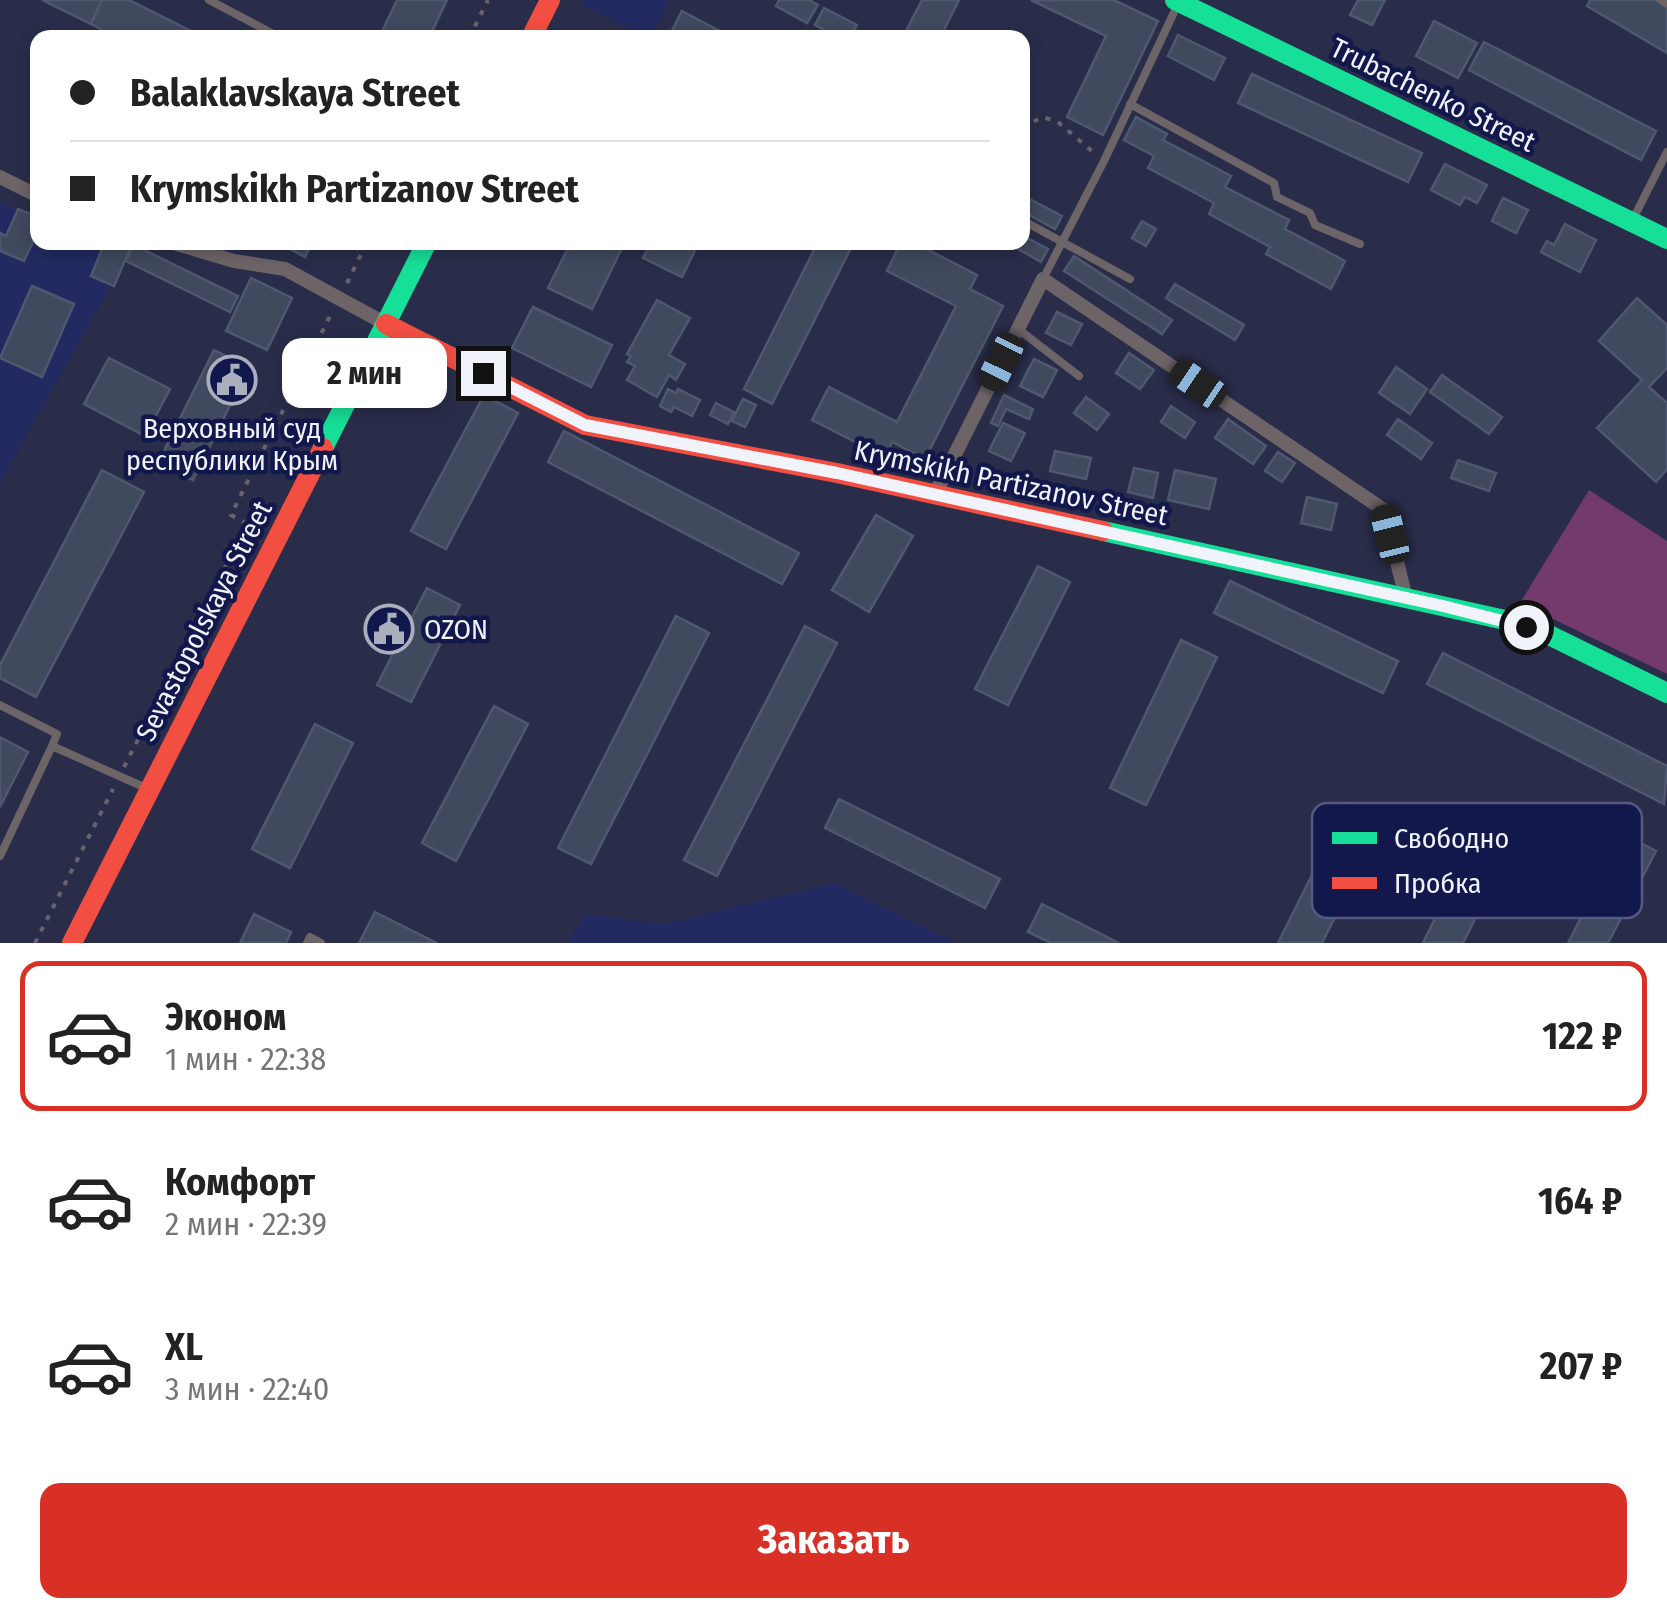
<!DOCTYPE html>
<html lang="ru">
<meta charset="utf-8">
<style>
:root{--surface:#fff;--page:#f2f2f2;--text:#222;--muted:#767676;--line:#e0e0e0;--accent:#d93025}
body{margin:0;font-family:"Fira Sans Condensed",sans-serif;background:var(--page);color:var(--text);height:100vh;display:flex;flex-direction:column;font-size:38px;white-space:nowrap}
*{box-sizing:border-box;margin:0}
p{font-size:32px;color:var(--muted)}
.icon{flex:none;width:55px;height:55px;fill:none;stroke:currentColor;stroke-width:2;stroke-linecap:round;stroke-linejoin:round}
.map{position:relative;height:943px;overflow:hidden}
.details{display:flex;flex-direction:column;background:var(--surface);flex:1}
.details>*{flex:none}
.hud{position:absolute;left:30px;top:30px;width:1000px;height:220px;border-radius:20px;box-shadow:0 5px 15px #0003;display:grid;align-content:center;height:220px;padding:0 40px;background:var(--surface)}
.end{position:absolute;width:45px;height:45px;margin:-22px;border:12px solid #f1f3fa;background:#111;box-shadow:0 0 0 5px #111}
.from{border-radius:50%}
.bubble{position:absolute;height:70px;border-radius:20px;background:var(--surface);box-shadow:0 5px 15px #0003;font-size:32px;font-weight:700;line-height:70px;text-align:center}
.car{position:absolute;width:30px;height:60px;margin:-30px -15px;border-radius:12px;box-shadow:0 0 8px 2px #0007;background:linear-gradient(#222 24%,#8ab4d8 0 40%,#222 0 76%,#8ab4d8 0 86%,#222 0)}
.hud b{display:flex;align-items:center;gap:35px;height:95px;font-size:38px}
.hud b+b{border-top:2px solid var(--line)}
.hud i{width:25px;height:25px;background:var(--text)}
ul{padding:18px 0 0;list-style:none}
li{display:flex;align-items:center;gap:30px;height:150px;margin:0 20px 15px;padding:0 20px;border:5px solid transparent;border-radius:20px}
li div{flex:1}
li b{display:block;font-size:38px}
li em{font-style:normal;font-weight:700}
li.selected{border-color:var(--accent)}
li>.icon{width:90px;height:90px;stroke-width:1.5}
.action{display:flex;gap:20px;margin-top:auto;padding:20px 40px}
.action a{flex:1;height:115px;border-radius:20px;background:var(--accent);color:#fff;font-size:40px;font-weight:700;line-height:115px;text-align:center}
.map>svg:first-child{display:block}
</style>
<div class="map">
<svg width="1667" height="943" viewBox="0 0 1667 943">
<rect width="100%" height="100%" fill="#2a2d4a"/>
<g fill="#222a61">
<path d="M585,0h85l-21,38 -67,-33z"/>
<path d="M0,202l37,19 1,21 52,1 40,8 -130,232z"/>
<path d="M834,883l122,60h-388l18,-29 79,10z"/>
</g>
<path fill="#723a6d" d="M1589,490l78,51v133l-147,-71z"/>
<g fill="#40495d" stroke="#4e586f" stroke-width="2.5">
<path d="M42,0h60l-11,24z"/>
<path d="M102,0h27l76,38h-87l-27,-14z"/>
<path d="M397,0h50l-18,38h-50z"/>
<path d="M779,0h30l9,5 -11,18 -31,-17z"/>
<path d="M922,0h37l-19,38h-21l-13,-7z"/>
<path d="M1031,0h83l44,21 -55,114 -36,-18 39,-81z"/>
<path d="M1358,0h27l-13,25 -22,-10z"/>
<path d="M1590,0h66l11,7v46l-80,-47z"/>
<path d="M824,8l33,17 -7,13h-11l-24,-13z"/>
<path d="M682,11l51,27h-65z"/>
<path d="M1434,21l43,22 -19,35 -42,-22z"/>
<path d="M1178,35l47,23 -11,22 -46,-24z"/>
<path d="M1484,42l172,89 -15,29 -172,-90z"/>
<path d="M1252,74l170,79 -14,29 -170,-79z"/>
<path d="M1136,117l31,17 -4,6 68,36 -6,11 64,33 -4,9 60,32 -14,28 -65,-35 4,-7 -61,-33 5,-11 -66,-35 6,-12 -30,-16z"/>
<path d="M1445,164l42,21 -10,18 -12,-6 -5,8 -29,-15z"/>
<path d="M1022,195l40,21 -7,13 -33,-18z"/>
<path d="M1503,198l25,12 -12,23 -24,-12z"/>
<path d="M18,209l20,8v14l-14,30 -24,-10v-18l6,3z"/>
<path d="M1142,221l14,8 -10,17 -14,-8z"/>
<path d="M1565,224l31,16 -16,32 -39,-20 6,-11 7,4z"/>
<path d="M1022,235l26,14 -7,13 -35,-20h16z"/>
<path d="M105,242l27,2 -18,42 -23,-10z"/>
<path d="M277,242h35l-7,15z"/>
<path d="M571,242h54l-33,67 -44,-21z"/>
<path d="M651,242h48l-17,35 -39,-19z"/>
<path d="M818,242h36l-82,162 -28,-15z"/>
<path d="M901,242h12l64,33 -7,14 33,17 -78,153 -33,-17 -7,15 -73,-37 17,-33 68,35 59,-116 -69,-35z"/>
<path d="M134,245l104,51 -8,16 -104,-51z"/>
<path d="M1074,256l98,64 -10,14 -98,-63z"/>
<path d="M251,278l41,20 -25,52 -41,-19z"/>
<path d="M1175,284l69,41 -9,15 -69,-42z"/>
<path d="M32,286l42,18 -32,73 -42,-19z"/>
<path d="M1637,298l30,27v43l-18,19 18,16v66l-11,13 -59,-54 45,-48 -43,-39z"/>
<path d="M657,300l33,18 -21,37 16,9 -9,16 -7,-5 -12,22 -30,-17 8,-14 -8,-4 4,-6 -4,-2z"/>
<path d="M533,307l79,38 -21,42 -79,-39z"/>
<path d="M1057,312l25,12 -11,21 -25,-12z"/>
<path d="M214,350l35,17 -56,113 -35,-17z"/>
<path d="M1129,353l25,17 -14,19 -24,-16z"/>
<path d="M109,358l61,31 -25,47 -61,-32z"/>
<path d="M1034,359l23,11 -14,27 -23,-11z"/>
<path d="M1396,367l31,22 -17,25 -31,-21z"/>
<path d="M1442,375l60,42 -13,17 -59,-42z"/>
<path d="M668,389l8,4 2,-4 22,11 -8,16 -18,-9 -3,5 -11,-6z"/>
<path d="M484,395l34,18 -72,136 -35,-18z"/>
<path d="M1004,395l29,14 -4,10 -23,-10 -8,17 -7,-3z"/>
<path d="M1086,397l23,17 -12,16 -23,-17z"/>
<path d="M743,399l13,6 -11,22 -13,-6z"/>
<path d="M716,403l18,9 -6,12 -18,-9z"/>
<path d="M1171,406l24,16 -10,16 -24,-16z"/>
<path d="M1228,419l38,27 -13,18 -38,-26z"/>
<path d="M1398,419l34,24 -11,16 -34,-24z"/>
<path d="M1003,423l22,10 -14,28 -22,-10z"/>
<path d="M564,431l235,122 -17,31 -234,-122z"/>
<path d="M1055,451l36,7 -5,21 -36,-8z"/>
<path d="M1278,452l17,11 -13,19 -17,-11z"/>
<path d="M1458,460l38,13 -7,18 -38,-13z"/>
<path d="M1134,468l24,5 -5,25 -25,-6z"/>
<path d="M102,470l42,22 -108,205 -36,-19v-13z"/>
<path d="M1175,470l41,9 -7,30 -41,-9z"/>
<path d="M1307,497l30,7 -6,26 -30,-7z"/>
<path d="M876,515l37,21 -44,76 -37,-22z"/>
<path d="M1038,566l32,16 -62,123 -33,-16z"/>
<path d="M1230,581l168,80 -15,32 -169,-80z"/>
<path d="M427,588l33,17 -49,97 -34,-17z"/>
<path d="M676,616l33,17 -118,231 -33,-16z"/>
<path d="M805,626l32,17 -120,233 -33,-16z"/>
<path d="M1181,640l36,17 -71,148 -36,-17z"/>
<path d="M1443,653l224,113 -3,38 -237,-120z"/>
<path d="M494,706l34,18 -72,137 -34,-18z"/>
<path d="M315,724l38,19 -63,125 -38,-19z"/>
<path d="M0,737l28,15 -28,55z"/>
<path d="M839,799l161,80 -15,29 -160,-80z"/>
<path d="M1348,803l35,18 -61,122h-44z"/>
<path d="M1484,819l33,16 -54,108h-40z"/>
<path d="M1624,834l32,17 -48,92h-40z"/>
<path d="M1042,904l77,39h-68l-23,-11z"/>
<path d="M375,912l62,31h-78z"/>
<path d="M254,914l37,18 -5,11h-46z"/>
</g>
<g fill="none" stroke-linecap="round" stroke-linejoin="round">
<g stroke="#68646f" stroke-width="4" stroke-dasharray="5 8" stroke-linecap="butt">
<path d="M469,38l19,-38"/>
<path d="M1022,127l21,-10 16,6 34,29"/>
<path d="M347,283l20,-41"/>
<path d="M124,767l123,-243 -16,-9 100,-201"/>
<path d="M35,943l78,-154"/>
</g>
<g stroke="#6d6467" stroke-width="8">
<path d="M209,0l72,38"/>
<path d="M1661,0l6,4"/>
<path d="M1130,104l144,79 3,14 33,16 5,12 45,19"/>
<path d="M1022,220l108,59"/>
<path d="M1632,221l35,-69"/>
<path d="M1043,279l61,-118 73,-155"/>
<path d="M1018,329l61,47"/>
<path d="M0,705l57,29 -5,12"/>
<path d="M0,856l52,-110 94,42"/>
<path d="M307,943l3,-6 11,6"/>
</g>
<g stroke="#6d6467" stroke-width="14">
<path d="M0,177l38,19"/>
<path d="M170,242l64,19 51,8 101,55"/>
<path d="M935,494l108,-215 341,231 22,88"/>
</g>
<g stroke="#16e098" stroke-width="20">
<path d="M1175,0l492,239"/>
<path d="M323,448l104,-206"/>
<path d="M1103,531l402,89 42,14 120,59"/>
</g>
<g stroke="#f24e42" stroke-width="20">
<path d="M531,38l19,-38"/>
<path d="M386,324l199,101 252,48 266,58"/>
<path d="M72,943l251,-495"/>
</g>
</g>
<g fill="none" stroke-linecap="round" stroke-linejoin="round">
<path stroke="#f1f3fa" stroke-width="12" d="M483,373l102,52 252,48 606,133 83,21"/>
</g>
<defs>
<g id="civic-ring" transform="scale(2.5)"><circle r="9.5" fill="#13184c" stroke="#abaebc" stroke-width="1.5"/><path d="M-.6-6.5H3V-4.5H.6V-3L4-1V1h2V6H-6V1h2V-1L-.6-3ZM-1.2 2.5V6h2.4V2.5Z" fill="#abaebc"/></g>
</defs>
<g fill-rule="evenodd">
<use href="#civic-ring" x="232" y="380"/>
<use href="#civic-ring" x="389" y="629"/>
</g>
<g text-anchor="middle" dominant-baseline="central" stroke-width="9" stroke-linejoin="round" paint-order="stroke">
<g font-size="28" fill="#f1f3fa" stroke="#13184c">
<text transform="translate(1433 95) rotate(26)">Trubachenko Street</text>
<text transform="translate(1011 483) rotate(12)">Krymskikh Partizanov Street</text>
<text transform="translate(204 621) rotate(-63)">Sevastopolskaya Street</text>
</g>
<g font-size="28" fill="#f1f3fa" stroke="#13184c">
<text x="232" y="428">Верховный суд<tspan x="232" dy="32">республики Крым</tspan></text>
<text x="424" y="629" text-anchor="start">OZON</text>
</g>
</g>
<rect x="1312" y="803" width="330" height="115" rx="15" fill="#13184c" stroke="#565a80" stroke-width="2.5"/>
<rect x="1332" y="832" width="45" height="12" fill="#16e098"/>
<rect x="1332" y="877" width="45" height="12" fill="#f24e42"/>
<g font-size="28" fill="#f1f3fa">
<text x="1394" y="848">Свободно</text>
<text x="1394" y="893">Пробка</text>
</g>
</svg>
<i class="end from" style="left:1526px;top:627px"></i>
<i class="end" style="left:483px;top:373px"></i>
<div class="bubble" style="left:282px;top:338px;width:165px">2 мин</div>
<i class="car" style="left:1001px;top:362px;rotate:206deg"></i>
<i class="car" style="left:1198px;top:384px;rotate:304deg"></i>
<i class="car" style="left:1390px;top:534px;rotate:346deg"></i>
<div class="hud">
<b><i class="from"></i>Balaklavskaya Street</b>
<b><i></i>Krymskikh Partizanov Street</b>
</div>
</div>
<section class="details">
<ul>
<li class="selected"><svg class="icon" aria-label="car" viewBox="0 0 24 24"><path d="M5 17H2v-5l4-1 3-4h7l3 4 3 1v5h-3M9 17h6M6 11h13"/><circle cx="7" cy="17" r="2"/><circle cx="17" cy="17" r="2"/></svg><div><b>Эконом</b><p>1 мин · 22:38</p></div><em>122 ₽</em></li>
<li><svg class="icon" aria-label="car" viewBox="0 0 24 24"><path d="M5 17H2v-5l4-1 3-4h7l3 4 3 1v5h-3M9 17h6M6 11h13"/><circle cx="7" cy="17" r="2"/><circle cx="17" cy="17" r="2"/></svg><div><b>Комфорт</b><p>2 мин · 22:39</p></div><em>164 ₽</em></li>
<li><svg class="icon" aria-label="car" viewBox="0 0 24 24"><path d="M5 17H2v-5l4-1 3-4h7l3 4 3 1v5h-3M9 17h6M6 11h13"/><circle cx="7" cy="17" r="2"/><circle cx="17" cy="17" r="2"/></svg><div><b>XL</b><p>3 мин · 22:40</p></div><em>207 ₽</em></li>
</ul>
<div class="action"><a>Заказать</a></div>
</section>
